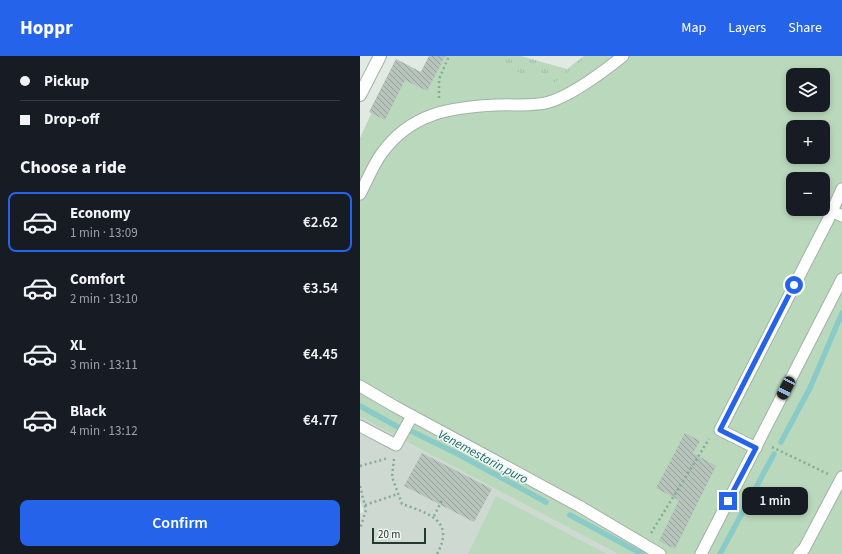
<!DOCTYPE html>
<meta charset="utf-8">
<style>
:root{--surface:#171b24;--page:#242831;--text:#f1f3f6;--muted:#9ea1a6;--line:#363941;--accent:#2563eb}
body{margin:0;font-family:"Source Sans 3",sans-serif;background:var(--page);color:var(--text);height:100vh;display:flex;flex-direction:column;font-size:15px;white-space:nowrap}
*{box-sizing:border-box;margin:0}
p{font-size:13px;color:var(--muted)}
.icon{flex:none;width:22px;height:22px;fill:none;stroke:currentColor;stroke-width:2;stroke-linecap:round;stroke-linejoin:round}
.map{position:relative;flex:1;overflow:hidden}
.panel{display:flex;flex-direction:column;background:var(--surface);width:360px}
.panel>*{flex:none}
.banner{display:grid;align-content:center;height:88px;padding:0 20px;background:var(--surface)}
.fabs{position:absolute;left:426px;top:12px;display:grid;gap:8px}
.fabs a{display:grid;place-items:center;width:44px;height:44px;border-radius:8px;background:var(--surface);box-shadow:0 2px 6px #0003;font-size:20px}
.scale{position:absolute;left:12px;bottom:10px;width:54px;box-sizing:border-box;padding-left:4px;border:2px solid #22392e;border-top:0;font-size:11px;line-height:14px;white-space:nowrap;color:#22392e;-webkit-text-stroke:3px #f0f7f2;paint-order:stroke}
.end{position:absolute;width:18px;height:18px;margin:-9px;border:5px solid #2563eb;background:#fff;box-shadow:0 0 0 2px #fff}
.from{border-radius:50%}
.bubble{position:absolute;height:28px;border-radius:8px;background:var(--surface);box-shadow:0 2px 6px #0003;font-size:13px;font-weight:600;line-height:28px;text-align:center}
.car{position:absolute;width:12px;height:24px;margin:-12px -6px;border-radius:5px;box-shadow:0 0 3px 1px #0007;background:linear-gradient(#222 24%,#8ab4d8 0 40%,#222 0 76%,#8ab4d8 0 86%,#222 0)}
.banner b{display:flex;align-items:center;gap:14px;height:38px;font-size:15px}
.banner b+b{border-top:1px solid var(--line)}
.banner i{width:10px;height:10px;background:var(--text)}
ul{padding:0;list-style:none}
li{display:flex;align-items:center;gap:12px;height:60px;margin:0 8px 6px;padding:0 12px;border:2px solid transparent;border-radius:8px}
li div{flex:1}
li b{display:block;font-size:15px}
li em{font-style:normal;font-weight:600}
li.current{border-color:var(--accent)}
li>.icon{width:36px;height:36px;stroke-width:1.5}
h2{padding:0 20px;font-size:18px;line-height:48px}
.button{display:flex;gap:8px;margin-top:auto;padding:8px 20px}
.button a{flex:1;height:46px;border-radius:8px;background:var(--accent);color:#fff;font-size:16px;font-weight:600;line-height:46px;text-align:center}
header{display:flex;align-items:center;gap:24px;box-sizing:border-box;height:56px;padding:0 20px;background:var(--accent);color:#fff}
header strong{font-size:19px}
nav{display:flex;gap:22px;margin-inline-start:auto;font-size:14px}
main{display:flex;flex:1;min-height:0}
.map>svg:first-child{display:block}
</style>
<header>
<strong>Hoppr</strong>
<nav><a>Map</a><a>Layers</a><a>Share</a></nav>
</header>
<main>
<section class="panel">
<div class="banner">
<b><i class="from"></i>Pickup</b>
<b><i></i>Drop-off</b>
</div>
<h2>Choose a ride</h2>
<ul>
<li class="current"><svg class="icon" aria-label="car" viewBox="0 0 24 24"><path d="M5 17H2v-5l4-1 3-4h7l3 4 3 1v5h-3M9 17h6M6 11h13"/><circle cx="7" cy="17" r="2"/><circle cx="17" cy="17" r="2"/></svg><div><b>Economy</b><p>1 min · 13:09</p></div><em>€2.62</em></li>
<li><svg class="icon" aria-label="car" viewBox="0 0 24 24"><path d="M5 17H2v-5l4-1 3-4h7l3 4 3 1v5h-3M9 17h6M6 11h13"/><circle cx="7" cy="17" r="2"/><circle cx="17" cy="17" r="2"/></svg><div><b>Comfort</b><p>2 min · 13:10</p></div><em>€3.54</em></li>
<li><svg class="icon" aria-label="car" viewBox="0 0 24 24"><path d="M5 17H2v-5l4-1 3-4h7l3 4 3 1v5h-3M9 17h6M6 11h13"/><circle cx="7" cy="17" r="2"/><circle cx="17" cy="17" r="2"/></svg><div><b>XL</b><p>3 min · 13:11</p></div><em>€4.45</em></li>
<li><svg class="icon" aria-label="car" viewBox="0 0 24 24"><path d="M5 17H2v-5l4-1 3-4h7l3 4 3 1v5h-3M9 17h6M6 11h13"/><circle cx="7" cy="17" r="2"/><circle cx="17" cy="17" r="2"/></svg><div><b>Black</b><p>4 min · 13:12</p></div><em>€4.77</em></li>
</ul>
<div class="button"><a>Confirm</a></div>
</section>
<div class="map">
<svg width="482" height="498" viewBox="0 0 482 498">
<defs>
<pattern id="grass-tufts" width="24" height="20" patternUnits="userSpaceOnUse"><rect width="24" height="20" fill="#bad9bc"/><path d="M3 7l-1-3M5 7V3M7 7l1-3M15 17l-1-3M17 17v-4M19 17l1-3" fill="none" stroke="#a0bba2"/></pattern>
<pattern id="building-back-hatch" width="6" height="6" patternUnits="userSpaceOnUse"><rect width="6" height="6" fill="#b6c4bb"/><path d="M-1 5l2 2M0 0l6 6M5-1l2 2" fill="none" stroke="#94a098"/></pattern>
</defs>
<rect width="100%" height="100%" fill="#e0eae3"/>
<path fill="#ced9d2" d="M0,361l258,137h-258v-41l4,-1 -4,-12z"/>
<path fill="url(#grass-tufts)" d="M92,0h69l46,13 17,-13h22l-48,31z"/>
<g fill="#bad9bc" fill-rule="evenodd">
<path d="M69,0h73l-4,10 56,17 34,-27h254v498h-224l-258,-137v-279l36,-79 15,8 -1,4 9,4zM433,19h30v30h-30zM433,71h30v30h-30zM433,123h30v30h-30z"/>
<path d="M136,440l109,57v1h-137z"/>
</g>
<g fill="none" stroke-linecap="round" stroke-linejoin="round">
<g stroke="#8bcbc7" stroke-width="5.5">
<path d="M0,350l38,21"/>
<path d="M51,375l45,22 90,49"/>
<path d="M421,386l29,-54 32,-75"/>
<path d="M210,459l72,39"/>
<path d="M360,498l54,-100"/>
</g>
</g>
<g fill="url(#building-back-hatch)">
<path d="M69,0h16l-18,35 -22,-11 -20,40 -16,-8 27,-53 25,13z"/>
<path d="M325,377l15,8 -7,12 23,13 -41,83 -16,-8 20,-41 -23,-12z"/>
<path d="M62,397l70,36 -18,33 -70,-36z"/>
</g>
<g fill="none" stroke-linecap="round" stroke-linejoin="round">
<g stroke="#a3b1a9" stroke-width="13">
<g id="service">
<path d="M0,138c7,-13 13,-29 22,-41 29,-40 69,-46 115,-48 18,-1 35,2 52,-3 24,-7 54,-30 74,-46"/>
<path d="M472,155l10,5"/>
<path d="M0,330l34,20 185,100 81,48"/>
<path d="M0,370l36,19 16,-29"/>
<path d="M396,392l-36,-18 108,-210 14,-31"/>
<path d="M341,498l141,-275"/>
<path d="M439,498l5,-5 38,-72"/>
</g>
</g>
<g stroke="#a3b1a9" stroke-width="14">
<path id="pedestrian" d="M0,39l20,-39"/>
</g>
<g stroke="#83ab95" stroke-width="2.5" stroke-dasharray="2 3" stroke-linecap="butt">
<path d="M79,42v-19l10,-23"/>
<path d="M412,391l56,27"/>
<path d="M34,403l-2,18 10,27c25,9 54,16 35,50"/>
<path d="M0,410l28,-8"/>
<path d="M0,430l6,24 -6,19"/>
<path d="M5,449l33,-11"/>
<path d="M74,460l8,-16"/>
<path d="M291,477l58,-94"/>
</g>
<use href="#service" stroke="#fff" stroke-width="11"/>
<use href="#pedestrian" stroke="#fff" stroke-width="12"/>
</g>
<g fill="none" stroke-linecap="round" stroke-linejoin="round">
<path stroke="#2563eb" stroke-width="5" d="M368,445l28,-53 -36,-18 74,-145"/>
</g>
<g text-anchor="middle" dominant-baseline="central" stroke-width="3" stroke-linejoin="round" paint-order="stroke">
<g font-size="13" font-style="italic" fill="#216f6b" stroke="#f0f7f2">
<text transform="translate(123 401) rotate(28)">Venemestarin puro</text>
</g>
</g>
</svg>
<div class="fabs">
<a><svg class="icon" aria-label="layers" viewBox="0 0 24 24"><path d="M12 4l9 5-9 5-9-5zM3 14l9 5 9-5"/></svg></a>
<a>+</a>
<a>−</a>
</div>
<div class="scale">20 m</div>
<i class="end from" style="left:434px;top:229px"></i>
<i class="end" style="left:368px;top:445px"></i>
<div class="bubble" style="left:382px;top:431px;width:66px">1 min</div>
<i class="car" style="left:426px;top:332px;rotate:207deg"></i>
</div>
</main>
